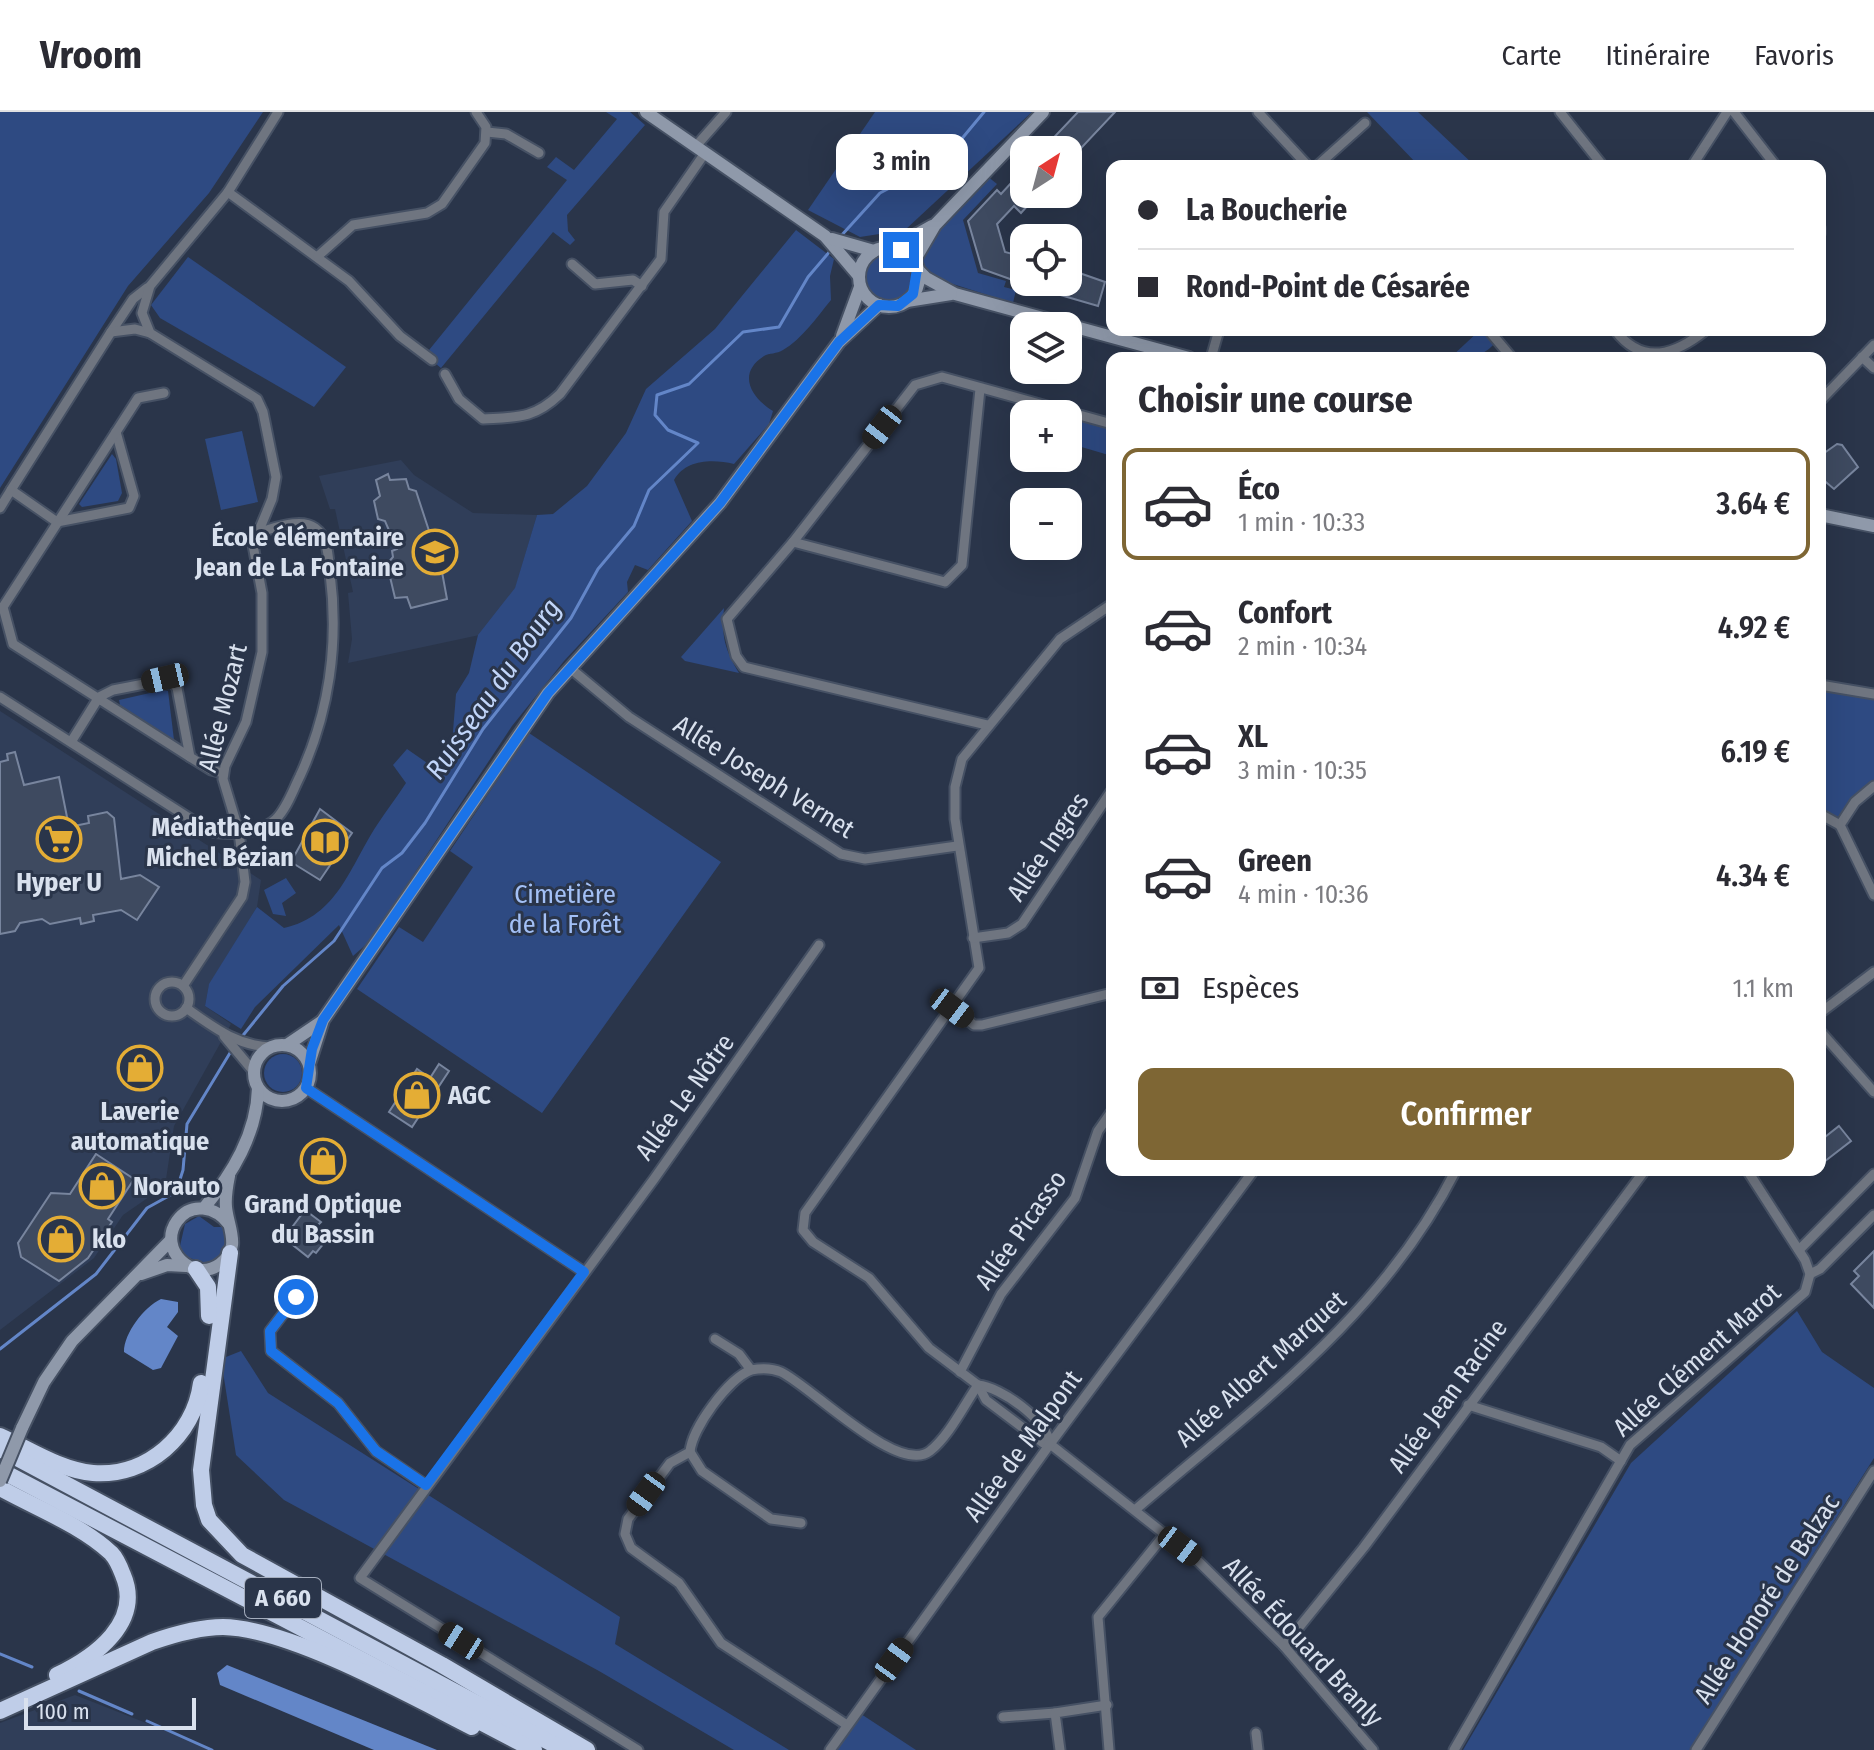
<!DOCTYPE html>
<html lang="fr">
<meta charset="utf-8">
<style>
:root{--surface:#fff;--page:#f7f7f7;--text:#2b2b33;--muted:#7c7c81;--line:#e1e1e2;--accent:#7e6634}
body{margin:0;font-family:"Fira Sans Condensed",sans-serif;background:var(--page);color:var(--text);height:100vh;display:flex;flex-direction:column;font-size:30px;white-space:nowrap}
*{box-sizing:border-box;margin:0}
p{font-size:26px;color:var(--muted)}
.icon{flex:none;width:44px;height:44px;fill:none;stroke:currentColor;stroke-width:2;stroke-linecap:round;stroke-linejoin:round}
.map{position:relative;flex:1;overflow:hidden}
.side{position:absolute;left:1106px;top:240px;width:720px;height:824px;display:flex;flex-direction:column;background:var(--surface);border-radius:16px;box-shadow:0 8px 32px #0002}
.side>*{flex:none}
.hud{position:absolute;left:1106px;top:48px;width:720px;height:176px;border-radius:16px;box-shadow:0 8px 32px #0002;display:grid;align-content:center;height:176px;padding:0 32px;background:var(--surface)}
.needle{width:52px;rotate:36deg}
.fabs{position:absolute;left:1010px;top:24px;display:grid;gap:16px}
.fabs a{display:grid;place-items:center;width:72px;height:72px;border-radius:16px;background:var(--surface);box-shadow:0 8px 32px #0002;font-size:40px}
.scale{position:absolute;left:24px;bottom:20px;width:172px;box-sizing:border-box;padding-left:8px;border:4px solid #d9e1ee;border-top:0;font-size:22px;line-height:28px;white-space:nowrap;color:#d9e1ee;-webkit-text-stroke:6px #2a354a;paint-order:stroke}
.end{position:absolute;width:36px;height:36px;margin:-18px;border:10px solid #1a73e8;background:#fff;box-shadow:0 0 0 4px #fff}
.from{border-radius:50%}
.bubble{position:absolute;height:56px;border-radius:16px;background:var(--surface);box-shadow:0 8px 32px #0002;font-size:26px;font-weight:600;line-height:56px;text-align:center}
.car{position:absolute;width:24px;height:48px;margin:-24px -12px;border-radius:10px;box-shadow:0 0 6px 2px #0007;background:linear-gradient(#222 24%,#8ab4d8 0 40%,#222 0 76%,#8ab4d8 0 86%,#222 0)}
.hud b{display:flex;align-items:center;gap:28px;height:76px;font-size:30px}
.hud b+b{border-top:2px solid var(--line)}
.hud i{width:20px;height:20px;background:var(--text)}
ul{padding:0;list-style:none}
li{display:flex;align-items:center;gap:24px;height:112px;margin:0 16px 12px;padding:0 16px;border:4px solid transparent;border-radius:16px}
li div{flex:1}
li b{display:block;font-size:30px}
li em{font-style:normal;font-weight:600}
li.current{border-color:var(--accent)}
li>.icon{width:72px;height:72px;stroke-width:1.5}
h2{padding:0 32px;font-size:36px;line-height:96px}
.pay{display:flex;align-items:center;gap:20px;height:88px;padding:0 32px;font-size:30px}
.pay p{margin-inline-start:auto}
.button{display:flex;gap:16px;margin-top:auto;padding:16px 32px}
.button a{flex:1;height:92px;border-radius:16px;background:var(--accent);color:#fff;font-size:32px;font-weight:600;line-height:92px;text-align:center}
header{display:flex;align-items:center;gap:48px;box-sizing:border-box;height:112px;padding:0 40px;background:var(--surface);border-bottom:2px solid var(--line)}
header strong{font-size:38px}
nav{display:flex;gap:44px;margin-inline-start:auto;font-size:28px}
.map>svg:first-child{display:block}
</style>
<header>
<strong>Vroom</strong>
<nav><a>Carte</a><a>Itinéraire</a><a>Favoris</a></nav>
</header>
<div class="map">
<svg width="1874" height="1638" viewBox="0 0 1874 1638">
<rect width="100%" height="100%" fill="#2a354a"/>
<g fill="#303e59">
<path d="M401,348l13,15 59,38 64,2 -34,115 -155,33 4,-24 -4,-46 5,-1 -18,-83h-5l-11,-33z"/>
<path d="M0,599l261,169 -4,27 -48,78 -4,21 26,18 -57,102 -9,60 -42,29 -29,43 -94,72z"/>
<path d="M75,1583l140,55h-215v-27z"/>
</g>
<g fill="#2e4a82">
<path d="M0,0h263l-54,81 -81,93 -128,202z"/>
<path d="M606,0h24l15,13 -78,90 1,16 7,9 -5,5 -17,-13 -112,136 -16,-13 142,-175 -20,-13 9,-10 18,13 43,-51z"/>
<path d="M875,0h157l-127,118 -45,7 -52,-27z"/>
<path d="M1367,0h51l57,54h-56z"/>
<path d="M987,64l10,8 -34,36 15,53 28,8 -2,6 12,3 -3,13 -76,-24 -13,-10 -3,-12 17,-28z"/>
<path d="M796,118l38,29 -4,17 1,24c-14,17 -29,39 -48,50 -6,4 -14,3 -19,6 -28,18 -12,42 9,55l-4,13 -35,40c-21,-5 -48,-5 -60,16l18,41 -44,49 -13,-5 -8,17 1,10 -64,69 -52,65 -143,216 -16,14 -14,-31 -84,82 -14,22 -36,-23 4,-22 48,-77 27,21c54,-12 66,-62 93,-103 9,-14 20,-28 29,-42l-13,-18 14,-16 26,18 18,-11 5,-62 13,-21 9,-38 37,-47 22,-73 16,-1 34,-28 39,-53 20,-44 69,-60z"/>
<circle cx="887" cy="165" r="24"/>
<path d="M188,145l158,110 -32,40 -154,-89 -9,-13z"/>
<path d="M1480,218l11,3 6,8c-15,17 -26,17 -47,17z"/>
<path d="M1043,294l69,18v32l-44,-13v-29h-27z"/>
<path d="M242,319l16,71 -37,8 -16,-71z"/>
<path d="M112,342l4,5 6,34 -4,8 -36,6 -3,-3z"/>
<path d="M724,496c-3,28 1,42 15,65l-54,-12 -4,-4z"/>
<path d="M1820,573l54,9v92l-34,39 -20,-11z"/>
<path d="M163,578l5,1 6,49 -54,-35 -1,-5z"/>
<path d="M529,621l192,129 -179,251 -185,-124 42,-62 24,15 50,-75 -23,-16z"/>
<path d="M286,766l10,15 -14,10 4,13 -13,-2 -9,-24z"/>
<circle cx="283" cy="961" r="19"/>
<path d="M199,1104l15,11h9l5,17 -8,14 -10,6 -24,-7 -6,-11 5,-22z"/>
<path d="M1797,1199l25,41 52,36v70l-184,292h-227l168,-287z"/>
<path d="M241,1239l27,42 352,224 -5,27 174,106h-55l-135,-79 -315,-171 -48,-45 -15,-96z"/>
<path d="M861,1602l55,36h-80z"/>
</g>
<g fill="#6386c8">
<path d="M161,1187l17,3v10l-11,15 11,9 -17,32 -8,2 -29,-18c0,-19 20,-45 37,-53z"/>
<path d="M227,1553l210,85h-63l-154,-65 -3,-12z"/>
</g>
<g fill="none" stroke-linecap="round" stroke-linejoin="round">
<g stroke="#6386c8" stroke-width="3">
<path d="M840,125l40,-44 65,-34 39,-47"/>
<path d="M240,927l43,-53 51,-45 48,-73 20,-15 23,-30 58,-94 88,-111 27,-49 36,-43 15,-36 49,-47 -30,-13 -13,-15 2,-20 32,-11 54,-52 36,-5 29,-50 23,-27"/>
<path d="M0,1237l96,-75 51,-66 29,-16 7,-22 4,-46 46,-76"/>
<path d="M0,1542l32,13"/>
<path d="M79,1579l53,23"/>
<path d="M147,1609l65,29"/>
</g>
</g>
<g fill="#3e4a60" stroke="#78859e" stroke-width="2">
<path d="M1078,0h37l-47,50v-12h-26z"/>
<path d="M1024,57v25h14l-17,19 -7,-7 -17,18 8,28 19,5v27l-42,-15 -14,-48 29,-31 4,4z"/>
<path d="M1068,157l37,13 -7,24 -72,-21 42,-3z"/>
<path d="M1837,332l5,1 16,22 -24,22 -14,-12v-21z"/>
<path d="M388,362l2,6 16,-1 3,10 7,2 16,49 -4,1 2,23 10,-3 7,38 -36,9 -4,-11 -12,1 -8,-34 6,-7 -1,-6 5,-2 -12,-28 -7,-2 -4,-18 6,-5 -4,-16z"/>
<path d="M15,640l9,33 35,-8 10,50 20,-4 -1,-7 19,-4 7,6 7,61 19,-4 19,12 -22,33 -16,-10 -28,5 1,6 -13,3 -1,-6 -30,6 -8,-5 -22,4 -5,8 -15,3v-172l8,-2 -1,-6z"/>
<path d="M320,697l32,24 -32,47 -29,-18z"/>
<path d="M439,952l10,7 -37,56 -23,-15 28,-43 13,9z"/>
<path d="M1839,1014l12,15 -31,24v-24z"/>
<path d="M96,1042l38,25 -26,40 4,3 -24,36 -29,23 -38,-24 -3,-14 33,-50 19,1z"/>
<path d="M305,1098l16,12 -5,5 13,10 -13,16 -3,-2 -5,6 -24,-19z"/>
<path d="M1874,1139v57l-23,-24 8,-8 -5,-5z"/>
</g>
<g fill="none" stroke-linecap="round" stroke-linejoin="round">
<g stroke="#465164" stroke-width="13">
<g id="street">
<path d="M1258,0l50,54"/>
<path d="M1560,0l43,54"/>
<path d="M1734,0l42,54"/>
<path d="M487,20l19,2 33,19"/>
<path d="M696,34l30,-34"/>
<path d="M1317,54l48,-43"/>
<path d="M1692,54l35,-54"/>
<path d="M228,80l121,89 51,55 32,24"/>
<path d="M1820,116v6"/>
<path d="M318,144l35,-31 74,-12 15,-9 43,-61 1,-16 -10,-15"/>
<path d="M572,152l23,20 38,-4 9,6"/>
<path d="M1495,218l-4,3 21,25"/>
<path d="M1615,218c28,37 61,24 91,0"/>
<path d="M111,220l22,-33 14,-11"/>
<path d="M1862,245l12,11"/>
<path d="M1211,246l8,-28"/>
<path d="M445,262l14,25 24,20c34,-2 51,0 77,-25l101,-135 3,-47 41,-59"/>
<path d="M1820,289l54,-56"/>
<path d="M11,378l100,-158 24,-3 15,4"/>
<path d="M0,396l11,-18 46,32 72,-14 5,-12 -18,-64"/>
<path d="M793,430l152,40 17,-17 18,-176"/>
<path d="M1112,492l-52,35 -98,120 -7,28v32l24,149 -174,245 -2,17 10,12 56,36 60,70 49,37 8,15 57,43 7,1 145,114 89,88 89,104"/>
<path d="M570,556l59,49 212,137 24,5 92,-13"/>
<path d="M1820,573l54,9"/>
<path d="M0,585l211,135c20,3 49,2 65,-13 11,-11 17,-29 24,-43 29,-63 39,-133 30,-203 -2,-15 -1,-35 -15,-45 -15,-11 -42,1 -59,5"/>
<path d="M987,613l-243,-58 -8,-11 -9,-37 66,-77 122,-157 27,-8 170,47"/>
<path d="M71,630l28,-45 14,-7 57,-11 7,9 13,69 -177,-113 -10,-37 135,-209 26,-5"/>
<path d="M190,645l21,13 12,3"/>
<path d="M1874,674l-19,16 -15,23 34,70"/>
<path d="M1820,702l20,11"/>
<path d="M973,826l35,-5 14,-9 90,-134"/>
<circle cx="172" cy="887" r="17"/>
<path d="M183,874l59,-89 3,-15 -6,-50 -16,-53 2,-13 21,-44 16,-70v-59l-9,-48 19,-46 4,-22 -13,-65 -6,-13 -107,-66 -8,-20 8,-27 78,-94 50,-80"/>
<path d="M186,896c27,19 51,38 85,39"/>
<path d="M952,896l22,17h8l130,-32"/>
<path d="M1820,901l54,-41"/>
<path d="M1820,919l54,61"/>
<path d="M224,924l30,36"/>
<path d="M306,976l278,184"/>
<path d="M1799,1138l75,-76"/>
<path d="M1810,1162l10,-5 54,-54"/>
<path d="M296,1185l-26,34 1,20 67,52 38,48 50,34"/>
<path d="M715,1227l24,15 12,16"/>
<path d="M960,1260l41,-78 74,-96 23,-67 14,-20"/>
<path d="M978,1273c23,2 69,35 72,59"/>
<path d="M1468,1293l133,42 20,14"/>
<path d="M690,1340l12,19 69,48 30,4"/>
<path d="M1135,1398c121,-104 247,-194 321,-340"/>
<path d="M1284,1534l80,-99 281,-377"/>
<path d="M1003,1605l52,-4"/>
<path d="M847,1613l-126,-82 -42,-60 -48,-35 -6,-14 3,-15 42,-56 20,-11c2,-24 38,-73 61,-82 10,-2 21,-2 30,2 30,14 117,104 149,79 19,-15 34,-46 48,-66"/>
<path d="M1256,1621l2,17"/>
<path d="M638,1638l-278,-172 294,-399 165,-234"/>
<path d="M830,1638l220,-306 204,-274"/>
<path d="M1060,1638l-5,-37 52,-8"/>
<path d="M1109,1638l-11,-133 67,-83"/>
<path d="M1454,1638l176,-305 175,-153 5,-18 -5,-14 -58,-90"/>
<path d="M1696,1638l178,-279"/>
</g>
</g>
<g stroke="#465164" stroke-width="16">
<g id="secondary">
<path d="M646,0l179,124 34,40"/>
<path d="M832,127l42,12"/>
<circle cx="889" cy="165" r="30"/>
<path d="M893,136l39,-22"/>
<path d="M914,149l21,-36 108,-113"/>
<path d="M917,157l9,9 29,16 234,64"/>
<path d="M907,189l44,-7"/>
<path d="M842,224l18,-49"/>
<path d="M1820,403l54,11"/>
<circle cx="282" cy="961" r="28"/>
<path d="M287,933l34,-23"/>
<path d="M309,952l14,-44 225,-327 172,-190 119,-161 40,-37"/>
<path d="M229,1064c-2,10 -4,21 -3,31 2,21 16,41 -6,57 -27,20 -63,-15 -43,-43 14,-20 39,-14 52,3"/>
<path d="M204,1096c28,-34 53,-74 54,-120"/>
<path d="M141,1162l26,-9 19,1"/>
<path d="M22,1316l22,-46 28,-41 99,-101"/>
</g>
</g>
<g stroke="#465164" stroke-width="20">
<g id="highway">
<path d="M230,1141l-29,217 3,35 5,15 33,35 200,110 145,85"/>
<path d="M196,1157l12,18 1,29"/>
<path d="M0,1324c29,13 60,34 93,37 54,4 101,-37 108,-90"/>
<path d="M0,1337l564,301"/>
<path d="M0,1358l534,280"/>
<path d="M0,1376c36,20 81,37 111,65 6,6 9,14 12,22 20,47 -28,82 -66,100"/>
<path d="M0,1599l152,-69c23,-8 47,-15 71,-15 66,1 188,69 249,100"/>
</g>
</g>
<use href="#street" stroke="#6f7580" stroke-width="9"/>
<use href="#secondary" stroke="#8f99aa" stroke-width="12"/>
<use href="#highway" stroke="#bfcde8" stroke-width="16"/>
<g stroke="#465164" stroke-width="16" stroke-linecap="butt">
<path id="secondary-bridge" d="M0,1369l22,-53"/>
</g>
<use href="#secondary-bridge" stroke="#8f99aa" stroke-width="12"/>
</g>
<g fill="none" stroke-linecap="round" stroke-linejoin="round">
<path stroke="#1a73e8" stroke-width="10" d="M296,1185l-26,34 1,20 67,52 38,48 50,34 158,-213 -278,-184 6,-39 11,-29 225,-327 172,-190 119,-161 40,-37 19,1 15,-12 4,-25 -16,-19"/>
</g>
<defs>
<g id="school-ring" transform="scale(2.3)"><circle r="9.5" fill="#2a354a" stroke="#e4ad35" stroke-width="1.5"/><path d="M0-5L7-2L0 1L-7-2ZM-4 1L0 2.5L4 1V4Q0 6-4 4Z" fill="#e4ad35"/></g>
<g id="supermarket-ring" transform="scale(2.3)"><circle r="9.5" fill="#2a354a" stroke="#e4ad35" stroke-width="1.5"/><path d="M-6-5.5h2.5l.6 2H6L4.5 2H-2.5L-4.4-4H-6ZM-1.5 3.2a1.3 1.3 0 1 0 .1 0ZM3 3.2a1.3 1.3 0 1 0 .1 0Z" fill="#e4ad35"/></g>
<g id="library-ring" transform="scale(2.3)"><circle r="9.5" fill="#2a354a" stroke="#e4ad35" stroke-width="1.5"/><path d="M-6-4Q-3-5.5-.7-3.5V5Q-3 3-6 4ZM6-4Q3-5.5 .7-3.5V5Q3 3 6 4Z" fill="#e4ad35"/></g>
<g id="shop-ring" transform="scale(2.3)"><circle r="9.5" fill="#2a354a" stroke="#e4ad35" stroke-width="1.5"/><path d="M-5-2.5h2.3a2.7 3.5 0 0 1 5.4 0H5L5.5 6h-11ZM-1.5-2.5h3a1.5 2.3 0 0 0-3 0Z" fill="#e4ad35"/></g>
</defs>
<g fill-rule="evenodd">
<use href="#school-ring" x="435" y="440"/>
<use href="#supermarket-ring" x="59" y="727"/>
<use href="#library-ring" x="325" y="730"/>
<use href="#shop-ring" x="140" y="956"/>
<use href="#shop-ring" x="417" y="983"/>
<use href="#shop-ring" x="323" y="1049"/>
<use href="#shop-ring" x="102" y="1074"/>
<use href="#shop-ring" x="61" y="1127"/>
</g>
<g text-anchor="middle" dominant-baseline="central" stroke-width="6" stroke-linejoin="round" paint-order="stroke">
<rect fill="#2a354a" stroke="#a4adbd" stroke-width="2" x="245" y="1466" width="76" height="40" rx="6"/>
<g font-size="24" font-weight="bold" fill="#d9e1ee">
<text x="283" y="1486">A 660</text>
</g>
<g font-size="26" font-weight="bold" fill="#d9e1ee" stroke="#2a354a">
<text x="404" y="425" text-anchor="end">École élémentaire<tspan x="404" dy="30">Jean de La Fontaine</tspan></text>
<text x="294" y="715" text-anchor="end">Médiathèque<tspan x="294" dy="30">Michel Bézian</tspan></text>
<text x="59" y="770">Hyper U</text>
<text x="448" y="983" text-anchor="start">AGC</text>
<text x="140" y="999">Laverie<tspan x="140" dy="30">automatique</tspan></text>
<text x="133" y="1074" text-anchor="start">Norauto</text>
<text x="323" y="1092">Grand Optique<tspan x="323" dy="30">du Bassin</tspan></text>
<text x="92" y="1127" text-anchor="start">klo</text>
</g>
<g font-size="26" fill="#d9e1ee" stroke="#2a354a">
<text transform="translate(223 596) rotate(-76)">Allée Mozart</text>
<text transform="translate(764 665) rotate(32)">Allée Joseph Vernet</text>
<text transform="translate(1048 735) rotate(-56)">Allée Ingres</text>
<text transform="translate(685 985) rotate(-54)">Allée Le Nôtre</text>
<text transform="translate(1021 1118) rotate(-55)">Allée Picasso</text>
<text transform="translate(1697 1248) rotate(-42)">Allée Clément Marot</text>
<text transform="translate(1261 1257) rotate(-42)">Allée Albert Marquet</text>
<text transform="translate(1448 1284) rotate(-54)">Allée Jean Racine</text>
<text transform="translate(1023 1334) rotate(-54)">Allée de Malpont</text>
<text transform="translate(1767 1487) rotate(-57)">Allée Honoré de Balzac</text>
<text transform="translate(1303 1530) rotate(47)">Allée Édouard Branly</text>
</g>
<g font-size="26" fill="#a3c0f6" stroke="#2a354a">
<text x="565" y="782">Cimetière<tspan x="565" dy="30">de la Forêt</tspan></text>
</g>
<g font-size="28" font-style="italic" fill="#c1d5f9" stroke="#2a354a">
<text transform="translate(493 577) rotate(-55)">Ruisseau du Bourg</text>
</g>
</g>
</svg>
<div class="fabs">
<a><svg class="needle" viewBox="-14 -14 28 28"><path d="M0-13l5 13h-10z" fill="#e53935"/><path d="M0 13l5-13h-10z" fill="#7c7c81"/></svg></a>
<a><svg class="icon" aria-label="locate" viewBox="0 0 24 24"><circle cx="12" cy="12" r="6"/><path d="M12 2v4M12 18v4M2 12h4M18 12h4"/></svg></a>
<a><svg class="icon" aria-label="layers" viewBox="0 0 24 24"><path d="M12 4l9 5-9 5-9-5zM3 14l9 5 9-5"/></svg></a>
<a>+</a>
<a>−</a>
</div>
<div class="scale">100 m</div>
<i class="end from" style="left:296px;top:1185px"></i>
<i class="end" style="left:901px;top:138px"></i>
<div class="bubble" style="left:836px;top:22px;width:132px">3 min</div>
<i class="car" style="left:882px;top:315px;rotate:218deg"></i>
<i class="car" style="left:165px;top:566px;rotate:257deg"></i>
<i class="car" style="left:952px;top:896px;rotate:127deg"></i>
<i class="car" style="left:646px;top:1382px;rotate:216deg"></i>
<i class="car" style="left:1180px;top:1434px;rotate:127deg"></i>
<i class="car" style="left:461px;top:1529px;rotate:302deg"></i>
<i class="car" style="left:894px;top:1548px;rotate:36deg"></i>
<div class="hud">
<b><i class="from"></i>La Boucherie</b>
<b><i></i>Rond-Point de Césarée</b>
</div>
<section class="side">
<h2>Choisir une course</h2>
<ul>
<li class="current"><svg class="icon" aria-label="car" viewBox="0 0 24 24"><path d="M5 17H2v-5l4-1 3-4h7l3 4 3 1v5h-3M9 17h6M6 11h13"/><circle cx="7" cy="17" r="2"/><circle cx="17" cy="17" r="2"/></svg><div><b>Éco</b><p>1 min · 10:33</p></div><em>3.64 €</em></li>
<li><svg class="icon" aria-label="car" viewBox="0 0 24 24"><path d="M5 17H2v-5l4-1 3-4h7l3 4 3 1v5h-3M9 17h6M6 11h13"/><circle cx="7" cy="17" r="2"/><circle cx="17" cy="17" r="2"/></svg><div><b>Confort</b><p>2 min · 10:34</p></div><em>4.92 €</em></li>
<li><svg class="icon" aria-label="car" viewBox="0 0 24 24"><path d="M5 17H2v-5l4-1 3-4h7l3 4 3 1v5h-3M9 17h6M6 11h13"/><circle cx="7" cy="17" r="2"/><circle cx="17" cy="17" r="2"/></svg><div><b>XL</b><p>3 min · 10:35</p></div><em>6.19 €</em></li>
<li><svg class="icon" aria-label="car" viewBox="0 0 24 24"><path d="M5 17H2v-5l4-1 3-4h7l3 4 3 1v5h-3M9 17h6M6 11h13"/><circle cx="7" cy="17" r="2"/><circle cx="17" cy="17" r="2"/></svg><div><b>Green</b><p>4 min · 10:36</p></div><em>4.34 €</em></li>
</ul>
<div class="pay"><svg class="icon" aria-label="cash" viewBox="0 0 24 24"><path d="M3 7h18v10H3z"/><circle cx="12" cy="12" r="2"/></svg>Espèces<p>1.1 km</p></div>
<div class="button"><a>Confirmer</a></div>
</section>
</div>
